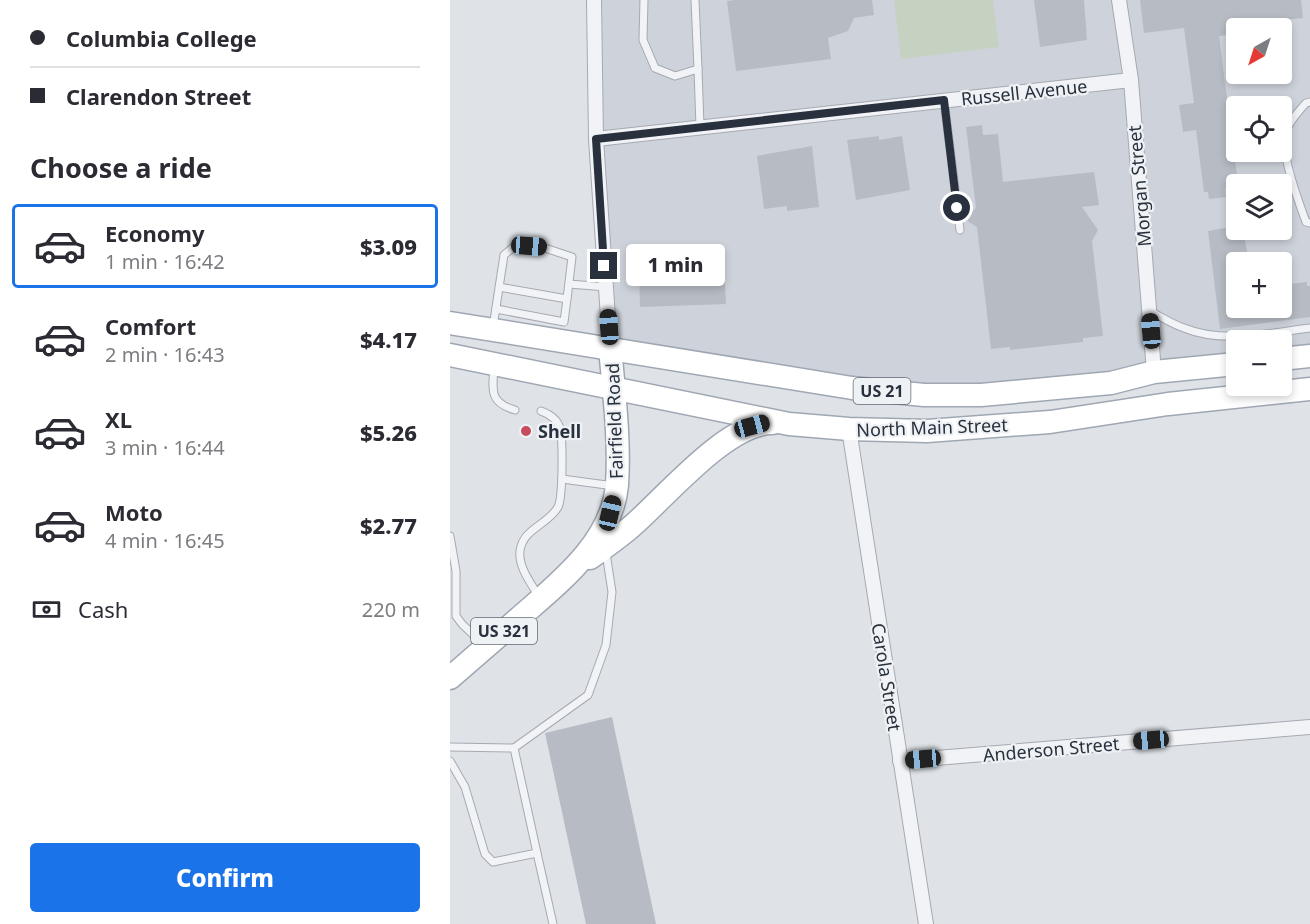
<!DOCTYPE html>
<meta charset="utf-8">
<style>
:root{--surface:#fff;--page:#f7f7f7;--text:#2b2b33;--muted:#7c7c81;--line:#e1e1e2;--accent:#1a73e8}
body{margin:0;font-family:"Noto Sans",sans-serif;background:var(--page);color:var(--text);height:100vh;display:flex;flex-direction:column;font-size:22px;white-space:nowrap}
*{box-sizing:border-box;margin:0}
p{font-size:20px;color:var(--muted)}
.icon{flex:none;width:33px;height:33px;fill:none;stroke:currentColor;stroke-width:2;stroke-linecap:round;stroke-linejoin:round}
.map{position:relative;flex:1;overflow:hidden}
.details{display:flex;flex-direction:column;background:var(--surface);width:450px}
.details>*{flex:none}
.hud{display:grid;align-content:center;height:132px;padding:0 30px;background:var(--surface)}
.needle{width:39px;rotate:219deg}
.buttons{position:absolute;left:776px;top:18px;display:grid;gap:12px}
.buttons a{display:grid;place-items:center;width:66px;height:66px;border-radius:6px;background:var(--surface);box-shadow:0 3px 9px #0003;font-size:30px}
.end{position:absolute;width:27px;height:27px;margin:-14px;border:8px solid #29313e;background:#fff;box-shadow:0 0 0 3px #fff}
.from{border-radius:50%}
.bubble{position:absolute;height:42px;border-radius:6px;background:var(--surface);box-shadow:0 3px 9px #0003;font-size:20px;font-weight:800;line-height:42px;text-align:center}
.car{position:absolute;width:18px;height:36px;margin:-18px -9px;border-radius:8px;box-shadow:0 0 4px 2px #0007;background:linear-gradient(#222 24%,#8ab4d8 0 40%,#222 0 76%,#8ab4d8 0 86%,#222 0)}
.hud b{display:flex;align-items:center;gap:21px;height:57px;font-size:22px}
.hud b+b{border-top:2px solid var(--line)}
.hud i{width:15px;height:15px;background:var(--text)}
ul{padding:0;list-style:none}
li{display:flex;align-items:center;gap:18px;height:84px;margin:0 12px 9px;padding:0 18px;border:3px solid transparent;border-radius:6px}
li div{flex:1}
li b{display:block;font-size:22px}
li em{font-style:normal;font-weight:800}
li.on{border-color:var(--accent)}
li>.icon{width:54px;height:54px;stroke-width:1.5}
h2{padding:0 30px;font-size:27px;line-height:72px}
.pay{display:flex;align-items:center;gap:15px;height:66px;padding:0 30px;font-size:22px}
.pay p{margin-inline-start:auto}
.primary-button{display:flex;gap:12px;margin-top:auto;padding:12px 30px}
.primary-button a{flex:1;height:69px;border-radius:6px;background:var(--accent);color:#fff;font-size:24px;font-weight:800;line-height:69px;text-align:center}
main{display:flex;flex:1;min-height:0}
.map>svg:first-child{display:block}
</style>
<main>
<section class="details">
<div class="hud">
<b><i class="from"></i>Columbia College</b>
<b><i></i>Clarendon Street</b>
</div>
<h2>Choose a ride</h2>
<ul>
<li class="on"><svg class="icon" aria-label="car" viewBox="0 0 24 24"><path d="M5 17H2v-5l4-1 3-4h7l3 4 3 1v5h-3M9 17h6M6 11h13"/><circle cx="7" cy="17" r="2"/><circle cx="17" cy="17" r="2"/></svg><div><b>Economy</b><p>1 min · 16:42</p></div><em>$3.09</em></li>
<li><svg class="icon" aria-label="car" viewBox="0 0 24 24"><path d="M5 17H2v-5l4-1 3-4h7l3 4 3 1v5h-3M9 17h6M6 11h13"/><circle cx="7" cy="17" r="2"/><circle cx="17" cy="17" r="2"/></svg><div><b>Comfort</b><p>2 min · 16:43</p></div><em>$4.17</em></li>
<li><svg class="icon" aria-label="car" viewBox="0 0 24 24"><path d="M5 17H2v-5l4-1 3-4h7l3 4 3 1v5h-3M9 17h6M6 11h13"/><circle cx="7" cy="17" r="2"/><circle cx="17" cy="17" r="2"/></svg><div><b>XL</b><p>3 min · 16:44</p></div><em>$5.26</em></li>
<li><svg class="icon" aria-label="car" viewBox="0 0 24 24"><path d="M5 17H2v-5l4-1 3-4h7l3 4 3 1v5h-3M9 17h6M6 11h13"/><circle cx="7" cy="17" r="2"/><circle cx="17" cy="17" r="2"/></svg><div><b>Moto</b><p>4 min · 16:45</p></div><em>$2.77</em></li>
</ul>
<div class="pay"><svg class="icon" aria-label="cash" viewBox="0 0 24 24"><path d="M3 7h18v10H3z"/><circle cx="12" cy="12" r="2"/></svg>Cash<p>220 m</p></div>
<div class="primary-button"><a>Confirm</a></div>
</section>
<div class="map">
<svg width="860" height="924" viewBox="0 0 860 924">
<rect width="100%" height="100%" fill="#dfe3e8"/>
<path fill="#ced2da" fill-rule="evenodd" d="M144,0h716v356l-29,3v-19h-45v24l-255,31 -371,-47zM786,28h45v46h-45zM786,106h45v46h-45zM786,184h45v46h-45zM786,262h45v46h-45z"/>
<path fill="#c5d1c1" d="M444,0h99l6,47 -98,12z"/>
<g fill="#b7bcc4">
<path d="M285,0h137l2,15 -20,3 -6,13 -20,7 3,21 -95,12 -9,-70z"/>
<path d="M584,0h50l3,40 -47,7z"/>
<path d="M690,0h161l2,18 -51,5 1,5h-17v6l-17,2 19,148 -2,3 -11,1 1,9 -17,2 -1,-7h-4l-8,-62 -13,2 -4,-27 15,-2 -10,-75 -40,5z"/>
<path d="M532,125l1,10 15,-1 5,48 91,-10 5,33 -17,2 16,23 -6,11 11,95 -20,2v4l-73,8v-3l-19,2 -14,-122 -13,-8 12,-11 -10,-81z"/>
<path d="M429,136v4l23,-4 8,54 -54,10 -9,-60z"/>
<path d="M362,146l7,61 -32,4v-5l-23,3 -7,-53z"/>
<path d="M786,226v4h7l6,32h-13v46h45v-23l26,-3v4h3v31l-90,12 -12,-98z"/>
<path d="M236,263v4l38,-1 2,38 -86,3 -1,-37h5v-6z"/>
<path d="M162,717l44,207h-70l-41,-191z"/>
</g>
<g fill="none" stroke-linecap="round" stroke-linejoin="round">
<g stroke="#a5aab2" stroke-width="9">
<g id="lane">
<path d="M194,0l-1,40 12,28 20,8 23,-7 -3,-69"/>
<path d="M248,69l2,58"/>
<path d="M494,100l16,130"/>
<path d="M860,102l-4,1c-8,9 -21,23 -22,36 0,23 14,61 22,83l4,1"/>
<path d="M119,284l37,3"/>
<path d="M46,309l68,13 3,-23"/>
<path d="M700,311c11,6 22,13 34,17 39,16 86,5 126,0"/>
<path d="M43,327l11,-72 12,-10 26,2 30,10 -5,42 -68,-12"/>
<path d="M44,368c-2,23 -4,35 21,42"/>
<path d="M112,479l52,7"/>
<path d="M0,536l6,35v45l6,8 22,21"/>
<path d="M89,597c-8,-14 -21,-30 -19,-46 3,-23 28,-26 38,-44 5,-10 5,-67 2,-78 -2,-10 -11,-15 -19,-18"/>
<path d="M0,747l64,1 23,105 -44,9 -8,-8 -20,-67 -15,-26"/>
<path d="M64,748l74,-53 18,-50 6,-53 -6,-39"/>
<path d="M87,853l16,71"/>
</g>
</g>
<g stroke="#a5aab2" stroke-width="16">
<g id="street">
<path d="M144,0l2,139 14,209"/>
<path d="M669,0l12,80 23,292"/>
<path d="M146,139l535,-59"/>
<path d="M399,429l77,495"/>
<path d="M450,761l410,-34"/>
</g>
</g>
<g stroke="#9fa7b3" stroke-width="25">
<g id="primary">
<path d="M0,323l402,65 72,7h57l130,-12 43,-11 82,-8"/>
<path d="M0,355l339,69 60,5 78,2 123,-9 118,-18 142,-15"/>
<path d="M831,359l29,-3"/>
<path d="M140,558c14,-10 28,-20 41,-31 34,-29 96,-105 142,-104"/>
<path d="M0,678c23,-20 46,-40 69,-60 40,-35 93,-76 98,-133 3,-44 -3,-93 -7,-137"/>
</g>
</g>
<use href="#lane" stroke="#f2f3f6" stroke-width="7"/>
<use href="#street" stroke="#f2f3f6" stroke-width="14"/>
<use href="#primary" stroke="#fff" stroke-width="22"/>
</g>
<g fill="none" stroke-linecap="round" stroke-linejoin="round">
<path stroke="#29313e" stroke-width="8" d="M154,266l-8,-127 348,-39 13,108"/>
</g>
<circle fill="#c64b5d" stroke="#eff2f5" stroke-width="2" cx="76" cy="431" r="6"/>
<g text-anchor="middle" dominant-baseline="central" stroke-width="4.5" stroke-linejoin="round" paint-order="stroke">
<g fill="#eff2f5" stroke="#646b75" stroke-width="1.5">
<rect x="403.5" y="378" width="57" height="26" rx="4.5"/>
<rect x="21" y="618" width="66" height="26" rx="4.5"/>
</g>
<g font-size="16" font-weight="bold" fill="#29313e">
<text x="432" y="391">US 21</text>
<text x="54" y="631">US 321</text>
</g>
<g font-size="18" fill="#29313e" stroke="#eff2f5">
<text transform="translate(574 92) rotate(-6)">Russell Avenue</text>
<text transform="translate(689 186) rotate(-95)">Morgan Street</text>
<text transform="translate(164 421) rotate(-92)">Fairfield Road</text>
<text transform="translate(482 427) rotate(-2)">North Main Street</text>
<text transform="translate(437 677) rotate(81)">Carola Street</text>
<text transform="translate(601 749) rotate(-5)">Anderson Street</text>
</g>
<g font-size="18" font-weight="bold" fill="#29313e" stroke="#eff2f5" text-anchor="start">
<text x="88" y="431">Shell</text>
</g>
</g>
</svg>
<div class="buttons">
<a><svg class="needle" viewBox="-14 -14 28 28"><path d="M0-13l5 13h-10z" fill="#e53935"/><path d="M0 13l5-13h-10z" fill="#7c7c81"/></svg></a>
<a><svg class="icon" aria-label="locate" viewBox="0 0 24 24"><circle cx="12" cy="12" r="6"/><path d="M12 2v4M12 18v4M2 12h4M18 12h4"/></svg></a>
<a><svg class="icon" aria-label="layers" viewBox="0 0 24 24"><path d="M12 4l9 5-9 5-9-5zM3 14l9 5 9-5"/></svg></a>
<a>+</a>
<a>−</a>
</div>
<i class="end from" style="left:507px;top:208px"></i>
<i class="end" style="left:154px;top:266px"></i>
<div class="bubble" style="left:176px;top:244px;width:99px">1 min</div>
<i class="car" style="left:79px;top:246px;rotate:94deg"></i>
<i class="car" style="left:159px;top:327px;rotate:356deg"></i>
<i class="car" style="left:701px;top:331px;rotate:355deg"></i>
<i class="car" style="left:302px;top:426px;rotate:75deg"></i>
<i class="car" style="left:160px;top:513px;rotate:13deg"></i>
<i class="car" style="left:701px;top:740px;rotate:265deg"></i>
<i class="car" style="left:473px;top:759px;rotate:265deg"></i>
</div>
</main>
